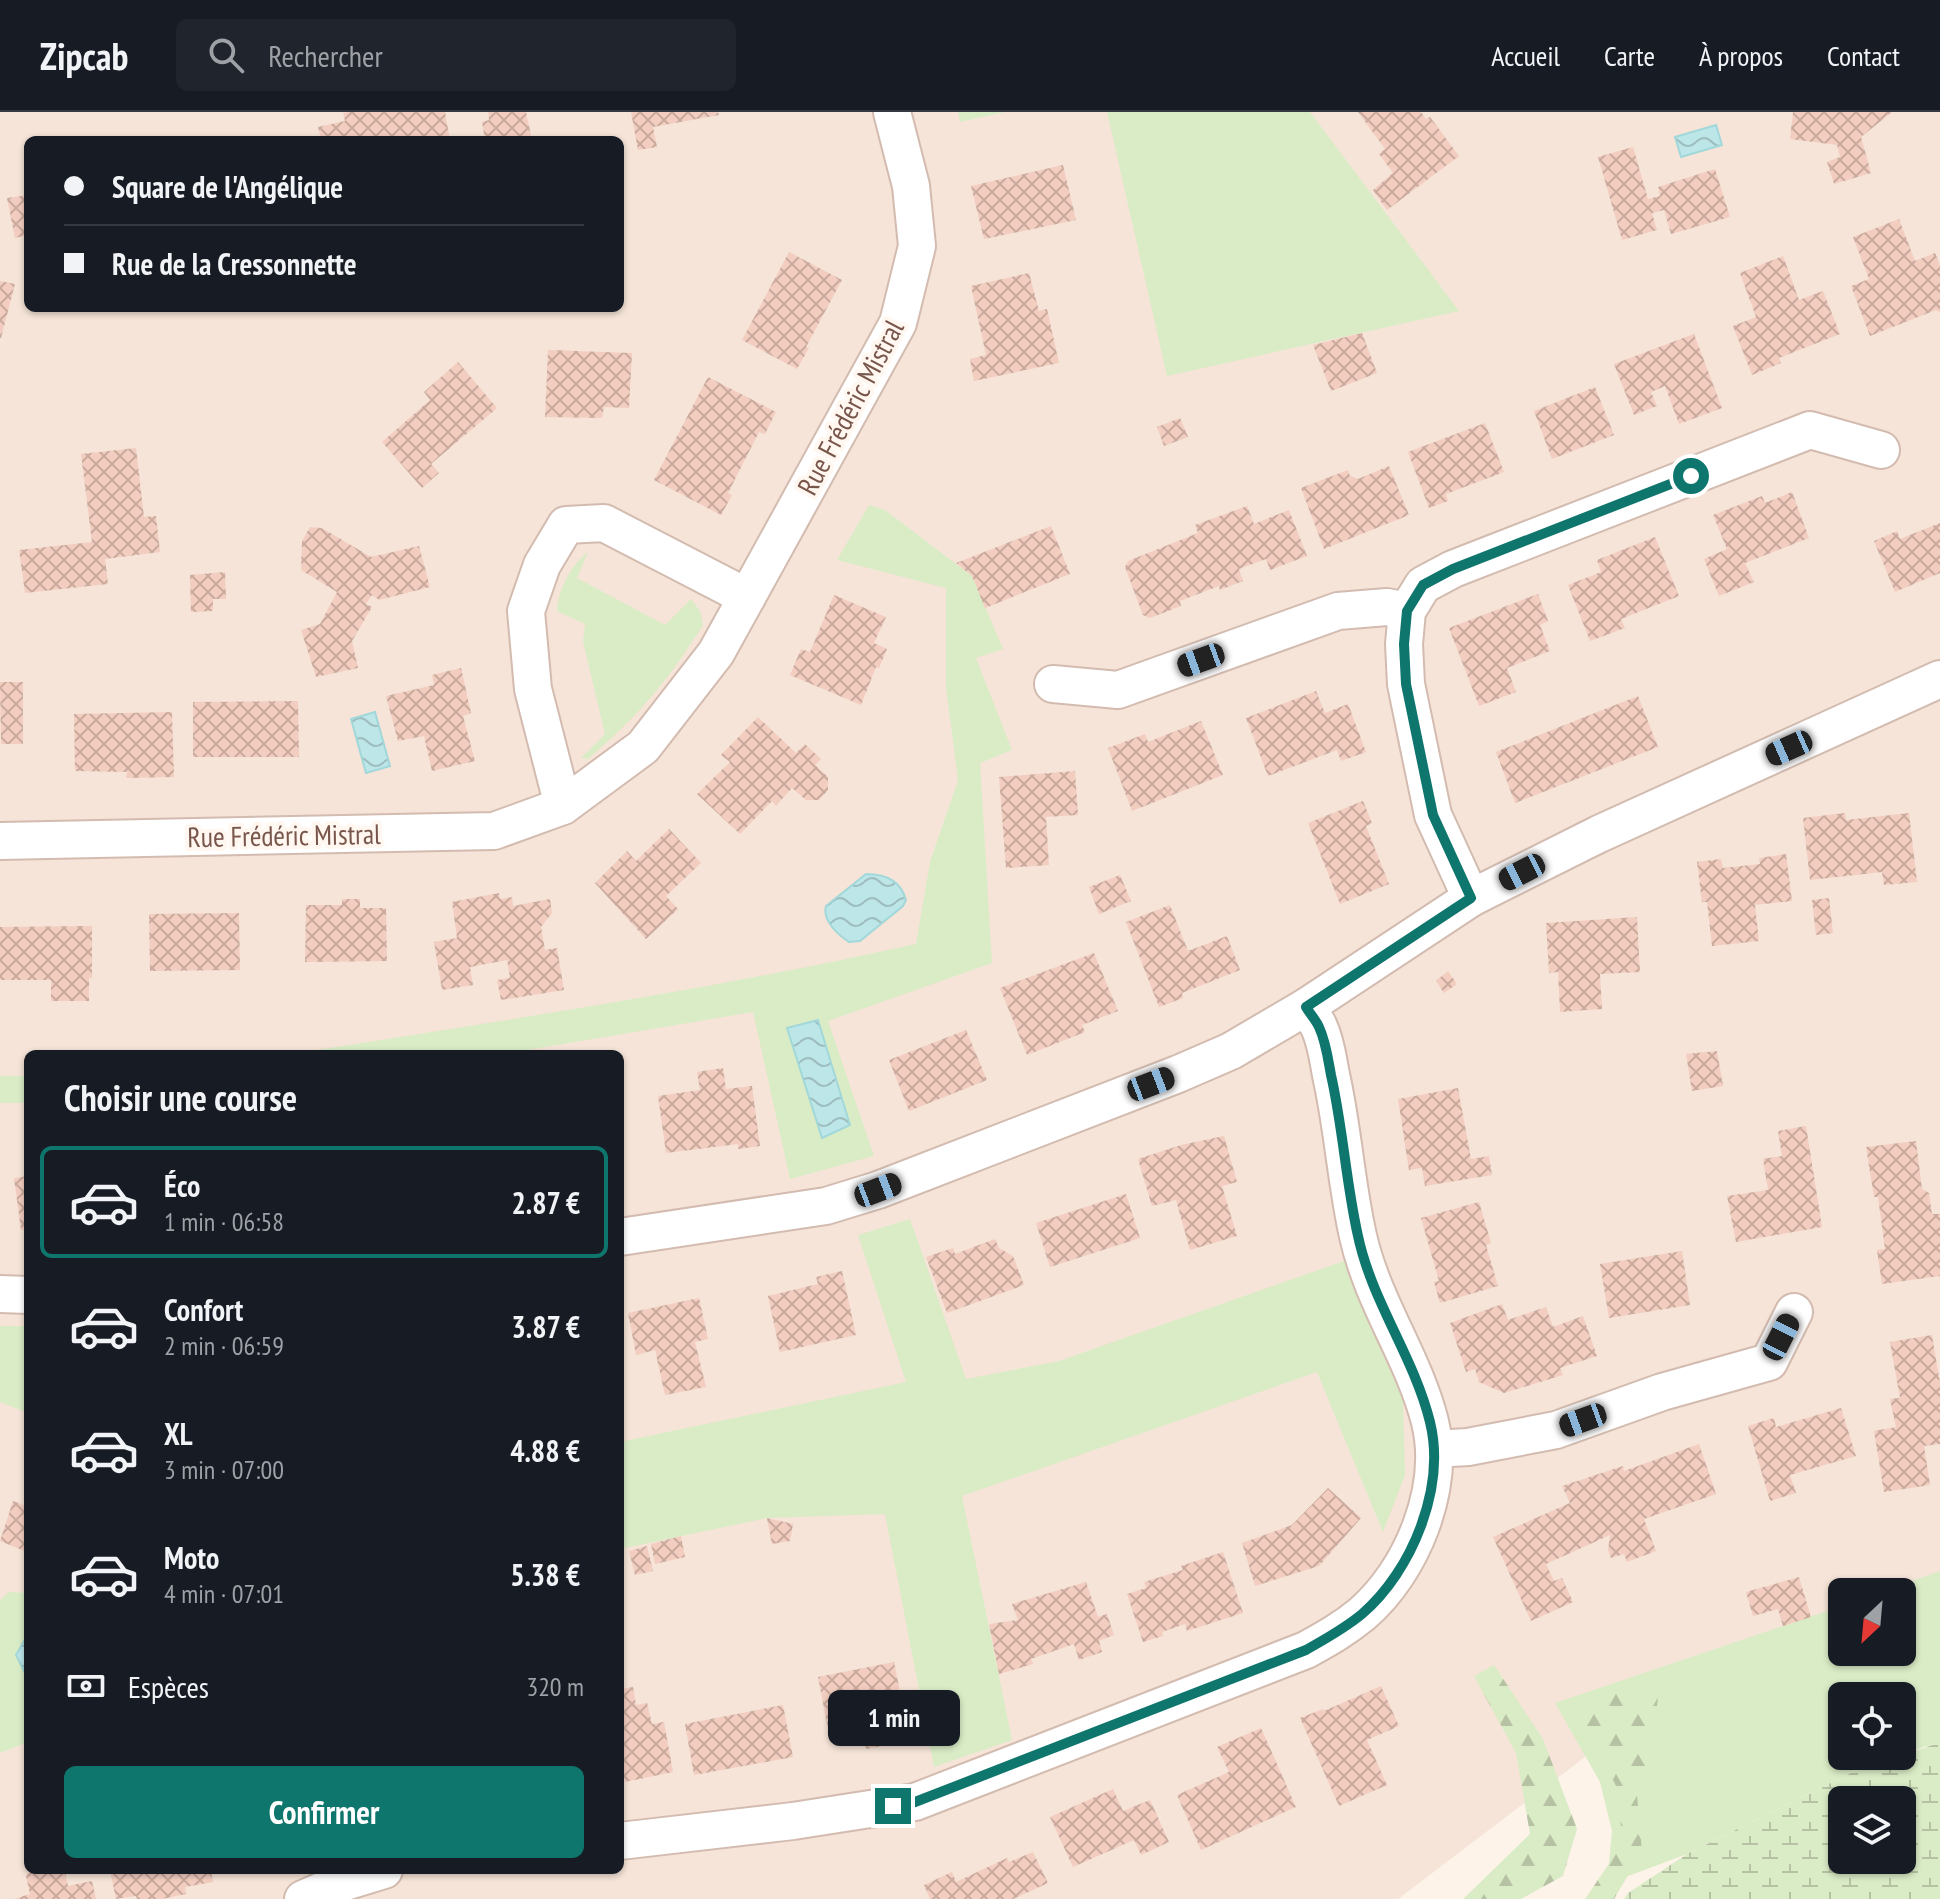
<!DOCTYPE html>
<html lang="fr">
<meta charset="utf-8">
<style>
:root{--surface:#171b24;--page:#20242c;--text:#f1f3f6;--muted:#9ea1a6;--line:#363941;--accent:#0f766e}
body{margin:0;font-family:"PT Sans Narrow",sans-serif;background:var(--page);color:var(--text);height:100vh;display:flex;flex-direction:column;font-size:30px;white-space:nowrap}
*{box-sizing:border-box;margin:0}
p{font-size:26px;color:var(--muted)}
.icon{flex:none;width:44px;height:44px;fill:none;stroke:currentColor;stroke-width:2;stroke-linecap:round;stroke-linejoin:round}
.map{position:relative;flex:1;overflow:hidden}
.side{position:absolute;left:24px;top:938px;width:600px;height:824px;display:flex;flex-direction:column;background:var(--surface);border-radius:12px;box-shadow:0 2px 6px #0004}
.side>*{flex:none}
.hud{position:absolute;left:24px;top:24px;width:600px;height:176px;border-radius:12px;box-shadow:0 2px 6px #0004;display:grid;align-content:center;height:176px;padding:0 40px;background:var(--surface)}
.needle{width:52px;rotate:206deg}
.fabs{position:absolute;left:1828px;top:1466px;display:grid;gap:16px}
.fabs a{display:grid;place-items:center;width:88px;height:88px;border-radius:12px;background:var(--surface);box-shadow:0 2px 6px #0004;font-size:40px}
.end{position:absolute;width:36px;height:36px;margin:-18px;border:10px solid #0f766e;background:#fff;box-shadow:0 0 0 4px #fff}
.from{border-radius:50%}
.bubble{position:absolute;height:56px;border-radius:12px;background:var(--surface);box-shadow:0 2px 6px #0004;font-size:26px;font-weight:600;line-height:56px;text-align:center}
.car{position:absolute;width:24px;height:48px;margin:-24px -12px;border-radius:10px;box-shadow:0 0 6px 2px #0007;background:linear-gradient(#222 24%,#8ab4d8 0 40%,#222 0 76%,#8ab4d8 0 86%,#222 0)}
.hud b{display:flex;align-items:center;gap:28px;height:76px;font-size:30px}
.hud b+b{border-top:2px solid var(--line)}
.hud i{width:20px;height:20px;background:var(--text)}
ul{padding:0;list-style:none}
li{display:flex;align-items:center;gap:24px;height:112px;margin:0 16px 12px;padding:0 24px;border:4px solid transparent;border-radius:12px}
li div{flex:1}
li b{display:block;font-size:30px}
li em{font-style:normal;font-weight:600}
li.selected{border-color:var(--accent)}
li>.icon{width:72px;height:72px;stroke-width:1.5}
h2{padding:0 40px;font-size:36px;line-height:96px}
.pay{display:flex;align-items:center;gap:20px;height:88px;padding:0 40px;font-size:30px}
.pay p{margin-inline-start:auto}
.primary-button{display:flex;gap:16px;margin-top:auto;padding:16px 40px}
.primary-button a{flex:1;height:92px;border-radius:12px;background:var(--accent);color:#fff;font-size:32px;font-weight:600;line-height:92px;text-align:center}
header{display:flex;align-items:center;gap:48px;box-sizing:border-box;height:112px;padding:0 40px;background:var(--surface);border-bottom:2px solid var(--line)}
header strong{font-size:38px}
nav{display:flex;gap:44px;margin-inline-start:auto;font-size:28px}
.search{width:560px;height:72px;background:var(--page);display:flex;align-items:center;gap:20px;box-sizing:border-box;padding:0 28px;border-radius:12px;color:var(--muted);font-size:30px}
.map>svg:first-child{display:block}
</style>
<header>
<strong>Zipcab</strong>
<div class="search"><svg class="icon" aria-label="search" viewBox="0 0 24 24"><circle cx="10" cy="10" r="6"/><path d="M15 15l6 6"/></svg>Rechercher</div>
<nav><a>Accueil</a><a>Carte</a><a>À propos</a><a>Contact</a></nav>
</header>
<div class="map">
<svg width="1940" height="1787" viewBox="0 0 1940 1787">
<defs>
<pattern id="forest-firs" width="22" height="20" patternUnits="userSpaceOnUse" patternTransform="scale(2)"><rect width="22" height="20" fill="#daecc6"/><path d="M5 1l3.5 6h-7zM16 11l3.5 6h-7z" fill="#b6c2a3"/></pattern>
<pattern id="wetland-marsh" width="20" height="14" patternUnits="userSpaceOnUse" patternTransform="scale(2)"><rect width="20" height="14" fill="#daecc6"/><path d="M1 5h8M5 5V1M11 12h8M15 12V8" fill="none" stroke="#b6c2a3"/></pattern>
<pattern id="water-waves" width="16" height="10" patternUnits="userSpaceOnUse" patternTransform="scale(2)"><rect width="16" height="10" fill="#bce6e8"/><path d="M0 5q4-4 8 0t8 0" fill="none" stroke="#9ebdbe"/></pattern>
<pattern id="building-cross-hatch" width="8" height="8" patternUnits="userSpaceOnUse" patternTransform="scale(2)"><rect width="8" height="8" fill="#f3cec0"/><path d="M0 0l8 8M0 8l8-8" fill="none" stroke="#caaa9e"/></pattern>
</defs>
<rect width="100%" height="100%" fill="#fdf3e9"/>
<path fill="#f5e4d7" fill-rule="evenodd" d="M0,0h1940v1477l-38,3h-60v43l-257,122 -187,142h-1398zM28,28h592v168h-592zM28,942h592v816h-592z"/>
<g fill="#daecc6">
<path d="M958,0h47l-45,10z"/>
<path d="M1107,0h203l149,199 -292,65z"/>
<path d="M869,393l16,5 87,66 31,73 -27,9 36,92 -32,13 12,200 -164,58 46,135 -84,23 -37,-167 -249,42h-213c209,-33 418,-64 625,-110l14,-82 28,-82 -12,-93v-99l-109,-28z"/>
<path d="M588,440l-11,26 88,47 26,-26 9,12 3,14c-36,57 -64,90 -115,134l-7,-1 24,-24 -22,-92 2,-18 -28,-13c1,-20 14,-47 31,-59z"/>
<rect x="0" y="964" width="28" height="27"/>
<path d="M910,1107l56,160 93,-18 288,-101 1,14 55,126 2,75 -22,57 -66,-160 -355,124 50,244 -78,27 -49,-253 -118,4 -147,31v-107l286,-60 -48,-147z"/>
<path d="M0,1214h28v87l-28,-11z"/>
<path d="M1940,1459v171l-38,12v-58h-60v60h53l-28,9 -180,89 -80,30 5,-53 -12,-49 -45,-79 287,-97v46h60v-60h-21z"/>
<path d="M9,1480l19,1v149l-28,11v-153z"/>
</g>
<g fill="url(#forest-firs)">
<path d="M1494,1553l49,74 34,90 -14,47 -42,23h-58l67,-65 -14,-81 -42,-77z"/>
<path d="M1659,1578l-8,63 -14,42 5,57 -28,47h-29l38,-56 -7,-57 -32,-65 4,-29z"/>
</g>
<path fill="url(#wetland-marsh)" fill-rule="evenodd" d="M1940,1630v157h-316l4,-6 59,-39 180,-89 35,-9zM1842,1688h60v60h-60z"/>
<g fill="url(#water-waves)" stroke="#a2d8da" stroke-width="2">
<path d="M1716,13l6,20 -41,12 -6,-20z"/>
<path d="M375,600l15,54 -24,7 -15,-54z"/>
<path d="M866,762c19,0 35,7 40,26l-3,6 -43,35 -11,1c-12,-8 -27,-22 -23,-36z"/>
<path d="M818,908l32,105 -28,13 -35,-110z"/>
<path d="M28,1522v45l-12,-24z"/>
</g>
<g fill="url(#building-cross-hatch)">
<path d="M445,0l5,28h-129l-3,-13 27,-6 -2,-8 4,-1z"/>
<path d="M488,0h38l6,28h-47l-3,-18 7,-2z"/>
<path d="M631,0h87l1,3 -66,12 4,20 -19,3z"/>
<path d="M1358,0h63l5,7 4,-2 29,39 -72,54 -14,-20 20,-17 -14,-19 6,-5z"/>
<path d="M1793,0h99l-31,25 10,36 -37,11 -7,-22 13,-5 -3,-12 -47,-6z"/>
<path d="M1633,35l15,52 12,-3 -2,-9 57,-18 15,48 -59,17 -7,-24 -12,3 5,17 -35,10 -24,-83z"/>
<path d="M1063,53l13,55 -92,19 -13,-53z"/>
<path d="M28,83v40l-13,3 -8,-40z"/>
<path d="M1899,107l16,42 20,-8 5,12v47l-4,-2 -66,26 -19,-50 18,-7 -16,-42z"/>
<path d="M789,140l53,28 -36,67 3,1 -12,21 -55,-29z"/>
<path d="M1783,144l16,44 24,-9 17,43 -61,24 2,5 -29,12 -19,-49 23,-9 -16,-44z"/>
<path d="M1029,161l10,38 8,-2 12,54 -85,18 -4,-22 16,-4 -15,-69z"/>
<path d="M0,169l15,3 -14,54h-1z"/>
<path d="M1362,221l15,40 -46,18 -18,-46z"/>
<path d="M1694,222l28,74 -43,16 -14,-38 -14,6 6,14 -23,9 -20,-51z"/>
<path d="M548,238l84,3 -3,55 -25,-1 -2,11 -57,-1z"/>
<path d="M458,250l39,46 -66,56 8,9 -17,15 -40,-46 48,-42 -6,-8z"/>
<path d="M708,265l68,35 -11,22 -6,-2 -31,61 4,2 -11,20 -67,-35z"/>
<path d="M1595,275l19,48 -62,24 -18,-48z"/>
<path d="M1180,306l8,19 -24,9 -7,-19z"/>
<path d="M1485,311l19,49 -58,22 2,7 -19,7 -21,-56z"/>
<path d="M136,336l8,69 12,-1 4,36 -55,7 3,25 -83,9 -6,-43 73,-8 -11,-88z"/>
<path d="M1389,354l20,49 -85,34 -23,-61 47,-18 2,6 8,3z"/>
<path d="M1792,380l17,46 -64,25 9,19 -35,14 -15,-37 23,-10 -14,-34 49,-19 3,7z"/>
<path d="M1247,394l7,18 35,-14 18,46 -37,14 -4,-11 -27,10 4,12 -23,9 -1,-4 -39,15 1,5 -31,12 -7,-3 -18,-48 3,-6 70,-28 -3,-8z"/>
<path d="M1940,411v50l-45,19 -21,-51 23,-10 3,8z"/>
<path d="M1051,414l19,48 -85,34 -13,-32 -16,-13z"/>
<path d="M310,415l12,1 49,29 48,-11 11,41 -51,13 -7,-5 -6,9 6,3 -20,34 6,27 -42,9 -15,-47 19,-6 17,-32 -36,-22 1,-29z"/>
<path d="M1655,425l24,59 -58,23 4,9 -35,13 -22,-56 33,-13 -4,-12z"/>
<path d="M225,460l1,27h-13v12l-22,1 -1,-37z"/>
<path d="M1538,482l10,27 -8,4 10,26 -43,17 9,24 -37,14 -30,-78z"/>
<path d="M834,483l52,22 -12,26 13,6 -8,19 -3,-1 -15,38 -71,-30 11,-26 9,3z"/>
<path d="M461,556l10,45 -8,3 12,45 -43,10 -8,-35 -26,5 -12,-45 48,-11 -2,-10z"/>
<path d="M0,570h23v62h-22z"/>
<path d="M1316,579l9,22 23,-9 18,48 -25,9 -4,-11 -69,26 -22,-58z"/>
<path d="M1638,584l20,51 -143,56 -19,-51z"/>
<path d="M298,589l1,56h-106v-55z"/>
<path d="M172,600l2,65 -48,1 1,-6 -52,-1 -1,-57z"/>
<path d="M758,605l38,36 9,-9 16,15 -6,6 13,12v13l-9,10h-13l-14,-12 -16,18 -4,-5 -32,33 -43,-40 33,-32 -9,-7z"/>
<path d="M1201,609l22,54 -91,36 -24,-63 37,-14 3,8z"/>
<path d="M1075,659l3,44 -32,2 3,48 -43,3 -7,-91z"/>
<path d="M1363,689l9,22 -6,3 23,58 -49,20 -32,-81z"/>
<path d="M1845,701l1,7 63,-7 8,69 -33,3 -2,-13 -72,8 -7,-62z"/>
<path d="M669,717l32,34 -35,33 12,13 -32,30 -51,-56 32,-32 9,10z"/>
<path d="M1786,742l6,47 -37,4 4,36 -47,5 -5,-44h-5l-5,-40 24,-3 2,9 37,-4 -1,-6z"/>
<path d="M1120,763l11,26 -32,13 -10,-27z"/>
<path d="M499,781l1,6 12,-2 1,9 37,-7 2,14 -11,14 4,23 12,-2 7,42 -63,10 -4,-20 13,-2 -3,-18 -37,7 3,18 -31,5 -8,-48 23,-4 -5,-36z"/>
<path d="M1829,786l4,35 -17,2 -4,-35z"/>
<path d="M342,787h18v9h26l1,53 -82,1 1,-57h36z"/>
<path d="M1170,793l18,46 39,-15 13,34 -58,23 1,5 -24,9 -33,-85z"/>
<path d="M239,801l1,57 -90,1 -1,-57z"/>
<path d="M1637,805l3,55 -40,2 2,35 -42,3 -2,-40 -9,1 -3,-50z"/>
<path d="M92,814v52h-3v23h-38v-21h-51v-53z"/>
<path d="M1094,841l24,58 -36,14 3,7 -58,23 -27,-67z"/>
<path d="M1448,859l9,13 -13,9 -8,-12z"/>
<path d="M966,918l21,50 -78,31 -20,-51z"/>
<path d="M1717,939l6,35 -31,5 -6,-37z"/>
<path d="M723,956l3,21 26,-3 8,60 -22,3v-5l-72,9 -8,-57 42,-6 -3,-18z"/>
<path d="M1458,976l13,71 18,-3 3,19 -67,11 -3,-18 -13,2 -11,-71z"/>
<path d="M1806,1014l16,101 -86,15 -9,-46 41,-6 -5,-31 19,-3 -4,-25z"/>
<path d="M1224,1024l13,46 -15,4 15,50 -47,14 -14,-50 -24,6 -14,-47 43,-14z"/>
<path d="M1916,1029l6,48 7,4 3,21h8v62l-58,8 -5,-34 8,-1 -7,-52h-4l-8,-50z"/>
<path d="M28,1064v53l-7,1 -7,-52z"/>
<path d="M1126,1082l14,44 -90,29 -14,-44z"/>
<path d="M1479,1090l12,41 -5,2 12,41 -58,17 -6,-21 5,-1 -18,-63z"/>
<path d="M995,1127l4,9 14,8 11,29 -77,28 -21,-56 27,-9 2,6z"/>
<path d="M1682,1139l8,54 -81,13 -9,-54z"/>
<path d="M842,1159l14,64 -76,17 -12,-56 50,-12 -2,-7z"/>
<path d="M699,1186l9,41 -13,3 11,45 -41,8 -10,-45 -19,5 -8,-42z"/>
<path d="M1502,1192l6,16 38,-13 7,20 30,-11 14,40 -37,12 3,7 -59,18 -25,-11 -4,-13 -9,3 -16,-49z"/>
<path d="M1932,1223l8,48v61l-16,2 6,39 -46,7 -10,-61 22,-4 -6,-28 10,-1 -10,-56z"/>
<path d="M1841,1296l15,48 -66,19 6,18 -26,8 -22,-75 26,-8 2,9z"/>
<path d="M1699,1332l17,50 -72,25 12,32 -29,11 -3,-8 -13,4 -3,-8 2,-15 -64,29 8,17 8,-3 11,24 -42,19 -38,-84 77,-34 -8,-17 61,-20 1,5z"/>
<path d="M1328,1376l33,30 -42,48 -64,20 -13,-43 50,-18z"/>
<path d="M13,1389l15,6 -1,45 -27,-11z"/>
<path d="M767,1406l26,6 -3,17 -18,3z"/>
<path d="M681,1424l4,21 -30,7 -4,-20z"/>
<path d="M647,1434l6,25 -18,4 -6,-24z"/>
<path d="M1223,1440l20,61 -56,18 -2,-7 -23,8 1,4 -20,6 -16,-48 19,-6 -2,-6 39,-12 -2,-4z"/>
<path d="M1799,1465l12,40 -28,9 -5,-17 -25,7 -7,-24z"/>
<path d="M1086,1470l12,35 9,-3 7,21 -15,6 3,11 -23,8 -5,-16 -43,15 2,5 -34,10 -10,-50 29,-4 -6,-16z"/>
<path d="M894,1550l16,79 -44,8 -5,-27 -33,7 -10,-52z"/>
<path d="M1381,1574l18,40 -32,14 20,45 -48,21 -39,-88 23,-9 1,2z"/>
<path d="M633,1575l3,18 11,-2 5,21 12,-2 9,50 -48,10 -5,-26v-67z"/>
<path d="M783,1593l10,52 -99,18 -9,-51z"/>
<path d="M1261,1616l35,79 -95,43 -24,-55 52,-23 -12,-25z"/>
<path d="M1113,1677l10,22 27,-11 19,42 -28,13 -7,-15 -61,27 -23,-50z"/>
<path d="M1033,1740l15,31 -35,16h-83l-6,-14 28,-13 4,10 51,-24 2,4z"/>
<path d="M30,1758h35l3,16 24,-5 4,18h-82l16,-5 -4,-18z"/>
<path d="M110,1758h101l2,12 -28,5 1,7 -24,5h-25l-1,-3 -20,3z"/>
</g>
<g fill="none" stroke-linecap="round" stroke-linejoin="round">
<g stroke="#d3bbb0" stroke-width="40">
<g id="minor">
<path d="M1053,572l65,6 220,-79 49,-4 20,4"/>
<path d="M563,694l-30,-117 -7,-78 16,-46 24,-40 38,-2 143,74"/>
<path d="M0,729l494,-10 69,-25 80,-59 73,-94 31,-56 151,-274 19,-77 -6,-60 -19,-74"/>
<path d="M1471,786l-38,-83 -27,-131 -2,-40 3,-33 16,-26 30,-16 357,-139 71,20"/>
<path d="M620,1125l206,-31 52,-16 300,-116 53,-23 75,-44 165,-109 128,-64 341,-155"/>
<path d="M0,1182l28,1"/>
<path d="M1434,1337l34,-2 88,-17 106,-38 107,-30 25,-50"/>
<path d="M620,1729l173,-20 122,-19 391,-152c20,-11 38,-21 56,-36 50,-43 84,-126 68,-192 -16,-64 -57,-119 -72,-186 -12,-53 -15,-108 -27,-161 -3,-16 -5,-33 -12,-48 -3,-7 -9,-13 -13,-20"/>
<path d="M303,1787l32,-14 49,-15"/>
</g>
</g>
<use href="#minor" stroke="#fff" stroke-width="36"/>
</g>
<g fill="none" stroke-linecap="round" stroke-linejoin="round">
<path stroke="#0f766e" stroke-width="10" d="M893,1694l22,-4 391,-152c19,-11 38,-21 56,-36 50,-43 84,-126 68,-192 -16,-65 -58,-120 -72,-186 -12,-53 -15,-108 -27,-161 -3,-16 -5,-33 -12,-48 -3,-7 -9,-13 -13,-20l165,-109 -38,-83 -27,-131 -2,-40 3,-33 16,-26 30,-16 238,-93"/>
</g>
<g text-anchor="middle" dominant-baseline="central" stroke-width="8" stroke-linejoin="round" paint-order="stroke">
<g font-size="28" fill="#79564b" stroke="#fff7f0">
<text transform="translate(850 295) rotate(-62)">Rue Frédéric Mistral</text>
<text transform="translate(284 723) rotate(-1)">Rue Frédéric Mistral</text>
</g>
</g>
</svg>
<div class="fabs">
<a><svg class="needle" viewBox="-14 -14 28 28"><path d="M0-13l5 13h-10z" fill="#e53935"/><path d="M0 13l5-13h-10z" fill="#9ea1a6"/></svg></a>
<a><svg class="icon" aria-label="locate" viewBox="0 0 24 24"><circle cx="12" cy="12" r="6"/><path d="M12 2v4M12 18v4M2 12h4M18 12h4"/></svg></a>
<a><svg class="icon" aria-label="layers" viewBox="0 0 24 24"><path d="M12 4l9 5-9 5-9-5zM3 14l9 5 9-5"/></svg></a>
</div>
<i class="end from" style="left:1691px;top:364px"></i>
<i class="end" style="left:893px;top:1694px"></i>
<div class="bubble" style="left:828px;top:1578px;width:132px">1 min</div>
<i class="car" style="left:1201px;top:548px;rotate:250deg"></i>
<i class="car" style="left:1789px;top:636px;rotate:246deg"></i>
<i class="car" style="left:1522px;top:760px;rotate:243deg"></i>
<i class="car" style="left:1151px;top:972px;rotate:69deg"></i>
<i class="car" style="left:878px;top:1078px;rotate:69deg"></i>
<i class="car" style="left:1781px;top:1225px;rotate:27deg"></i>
<i class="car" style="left:1583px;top:1308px;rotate:250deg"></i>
<div class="hud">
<b><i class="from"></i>Square de l'Angélique</b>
<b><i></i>Rue de la Cressonnette</b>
</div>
<section class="side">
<h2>Choisir une course</h2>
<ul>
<li class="selected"><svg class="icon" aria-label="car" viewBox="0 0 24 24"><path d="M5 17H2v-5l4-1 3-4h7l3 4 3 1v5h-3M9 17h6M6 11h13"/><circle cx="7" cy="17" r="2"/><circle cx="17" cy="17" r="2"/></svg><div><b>Éco</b><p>1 min · 06:58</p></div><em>2.87 €</em></li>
<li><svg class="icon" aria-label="car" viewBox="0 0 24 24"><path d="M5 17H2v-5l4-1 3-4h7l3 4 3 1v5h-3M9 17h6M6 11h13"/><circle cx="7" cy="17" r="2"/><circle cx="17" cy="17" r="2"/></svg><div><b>Confort</b><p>2 min · 06:59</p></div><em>3.87 €</em></li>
<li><svg class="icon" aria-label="car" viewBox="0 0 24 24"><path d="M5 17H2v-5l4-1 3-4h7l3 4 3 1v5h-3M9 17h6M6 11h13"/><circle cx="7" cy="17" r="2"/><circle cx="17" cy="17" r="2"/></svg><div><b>XL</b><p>3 min · 07:00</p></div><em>4.88 €</em></li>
<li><svg class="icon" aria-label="car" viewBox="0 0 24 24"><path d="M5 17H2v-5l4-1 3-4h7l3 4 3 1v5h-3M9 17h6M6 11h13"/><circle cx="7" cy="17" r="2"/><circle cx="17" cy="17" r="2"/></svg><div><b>Moto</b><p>4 min · 07:01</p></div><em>5.38 €</em></li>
</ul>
<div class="pay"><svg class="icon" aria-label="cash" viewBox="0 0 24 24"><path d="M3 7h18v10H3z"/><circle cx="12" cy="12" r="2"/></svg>Espèces<p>320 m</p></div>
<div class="primary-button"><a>Confirmer</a></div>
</section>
</div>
